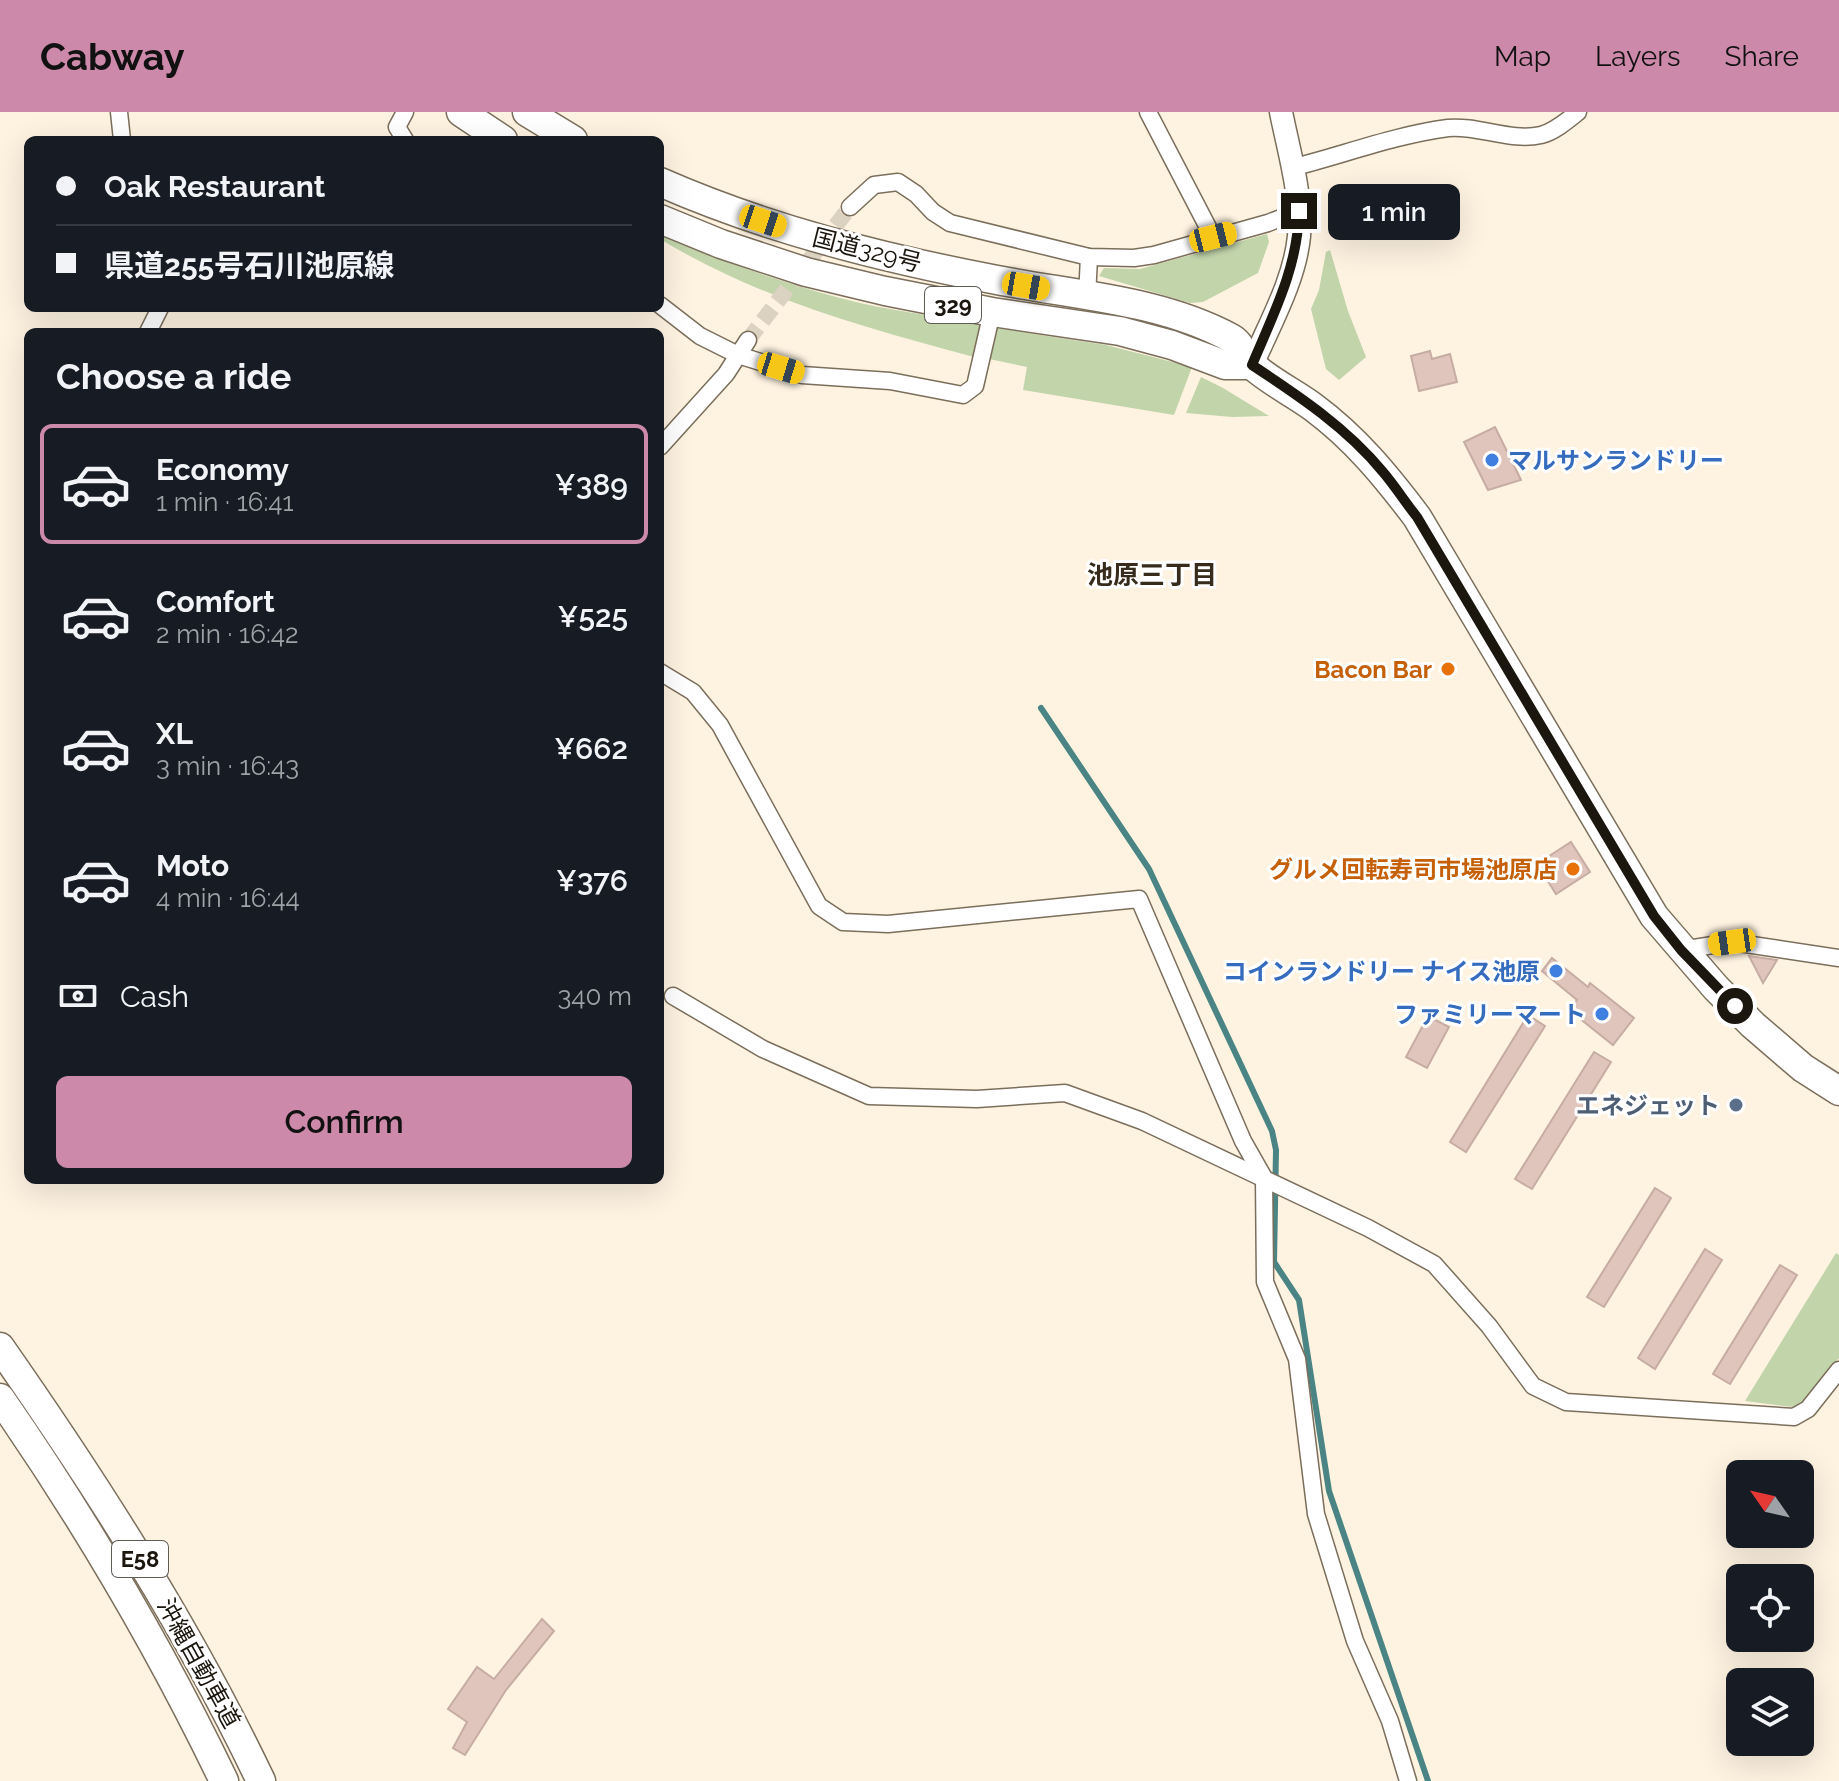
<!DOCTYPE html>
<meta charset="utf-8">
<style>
:root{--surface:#171b24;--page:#242831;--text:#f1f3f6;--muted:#9ea1a6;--line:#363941;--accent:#cd89a9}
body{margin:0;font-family:Raleway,"Noto Sans JP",sans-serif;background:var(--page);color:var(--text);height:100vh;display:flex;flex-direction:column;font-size:30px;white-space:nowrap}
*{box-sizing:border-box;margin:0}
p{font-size:26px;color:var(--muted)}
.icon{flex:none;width:44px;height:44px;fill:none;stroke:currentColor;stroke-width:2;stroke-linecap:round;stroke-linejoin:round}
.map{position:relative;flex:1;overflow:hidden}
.panel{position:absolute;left:24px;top:216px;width:640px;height:856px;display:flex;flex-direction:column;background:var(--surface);border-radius:12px;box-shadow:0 8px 32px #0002}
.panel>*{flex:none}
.hud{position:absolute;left:24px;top:24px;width:640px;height:176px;border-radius:12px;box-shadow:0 8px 32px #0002;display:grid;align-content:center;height:176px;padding:0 32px;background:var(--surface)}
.needle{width:52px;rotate:304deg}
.buttons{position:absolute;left:1726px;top:1348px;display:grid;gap:16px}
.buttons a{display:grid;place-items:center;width:88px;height:88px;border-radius:12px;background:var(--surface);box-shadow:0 8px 32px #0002;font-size:40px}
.end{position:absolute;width:36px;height:36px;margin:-18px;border:10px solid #1b160e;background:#fff;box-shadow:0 0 0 4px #fff}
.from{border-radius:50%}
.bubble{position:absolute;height:56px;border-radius:12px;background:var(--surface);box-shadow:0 8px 32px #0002;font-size:26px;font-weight:600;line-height:56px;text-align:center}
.car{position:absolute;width:24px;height:48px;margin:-24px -12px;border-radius:10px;box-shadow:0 0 6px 2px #0007;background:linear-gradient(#f5c518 24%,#345 0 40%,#f5c518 0 76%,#345 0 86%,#f5c518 0)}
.hud b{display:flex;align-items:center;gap:28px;height:76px;font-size:30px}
.hud b+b{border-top:2px solid var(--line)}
.hud i{width:20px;height:20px;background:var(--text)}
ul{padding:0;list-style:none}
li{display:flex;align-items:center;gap:24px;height:120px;margin:0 16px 12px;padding:0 16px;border:4px solid transparent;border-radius:12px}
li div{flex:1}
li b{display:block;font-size:30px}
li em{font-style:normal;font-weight:600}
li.current{border-color:var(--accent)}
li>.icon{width:72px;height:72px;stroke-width:1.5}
h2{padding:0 32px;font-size:36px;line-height:96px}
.pay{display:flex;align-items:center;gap:20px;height:88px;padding:0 32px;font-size:30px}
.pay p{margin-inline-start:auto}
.button{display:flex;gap:16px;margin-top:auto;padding:16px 32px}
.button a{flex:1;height:92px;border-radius:12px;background:var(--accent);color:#111;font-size:32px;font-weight:600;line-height:92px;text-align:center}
header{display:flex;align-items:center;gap:48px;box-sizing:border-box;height:112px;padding:0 40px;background:var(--accent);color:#111}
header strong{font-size:38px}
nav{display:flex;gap:44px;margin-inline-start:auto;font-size:28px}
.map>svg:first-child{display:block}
</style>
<header>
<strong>Cabway</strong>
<nav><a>Map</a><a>Layers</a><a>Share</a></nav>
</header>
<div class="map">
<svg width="1839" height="1669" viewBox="0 0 1839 1669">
<rect width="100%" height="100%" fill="#fef3e1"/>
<g fill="#c1d4aa">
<path d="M1267,122l2,8 -11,31 -55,29 -13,1 -91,-27 5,-8 36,1z"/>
<path d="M660,123c65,27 131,52 200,68 40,9 82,14 123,21l-9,33c-109,-29 -217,-59 -314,-118z"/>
<path d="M1330,138l18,61 18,46 -27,23 -13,-11 -15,-60 8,-19 7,-38z"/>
<path d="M995,216l111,17 86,22 -18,48 -151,-25 4,-23 -38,-8z"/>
<path d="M1201,265l22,11 46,28 -37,1 -46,-4z"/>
<path d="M1836,1141l3,2v103l-35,43 -11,6 -48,-6z"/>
</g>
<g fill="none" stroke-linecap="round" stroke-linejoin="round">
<path stroke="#4b8484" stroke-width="6" d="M1041,596l108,161 123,262 4,19 -2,112 25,38 30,191 99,290"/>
</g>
<g fill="#e0c5bc" stroke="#c6aca3" stroke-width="2">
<path d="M1430,239l2,8 18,-5 7,28 -38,9 -8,-35z"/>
<path d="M1495,315l26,53 -33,10 -24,-48z"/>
<path d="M1571,730l19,30 -34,22 -19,-30z"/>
<path d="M1749,844l28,4 -14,23z"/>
<path d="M1552,846l36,29 2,-4 44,35 -21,27 -44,-35 8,-10 -35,-29z"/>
<path d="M1528,903l17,11 -79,126 -16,-10z"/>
<path d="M1428,904l21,11 -22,41 -21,-11z"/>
<path d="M1594,940l17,10 -79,127 -17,-10z"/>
<path d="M1655,1076l16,10 -67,109 -17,-10z"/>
<path d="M1705,1137l17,11 -67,109 -17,-11z"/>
<path d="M1780,1153l17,10 -67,109 -17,-10z"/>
<path d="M542,1507l12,12 -48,59 -41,65 -12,-7 14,-26 -19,-13 29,-42 17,12z"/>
</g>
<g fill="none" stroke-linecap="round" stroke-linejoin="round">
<path stroke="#dcd2c1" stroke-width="16" stroke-dasharray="16 8" stroke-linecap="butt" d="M748,228l102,-133"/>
<g stroke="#7b6e5b" stroke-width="19">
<g id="street">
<path d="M119,0l3,28"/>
<path d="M1148,0l65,125"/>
<path d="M405,28l-8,-13 8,-15"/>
<path d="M1291,56c52,-13 104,-33 157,-40 30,-3 63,14 93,7 13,-3 27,-15 37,-23"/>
<path d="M850,95l24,-22 24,-3 18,12 17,18 17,11 139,34 45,1 20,-3 114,-32 31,-12"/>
<path d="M1087,185l2,-40"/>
<path d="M660,193l40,31 38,19 64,20 88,6 73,14 12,-9 17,-74"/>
<path d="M148,220l12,-24"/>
<path d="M660,335l66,-73 22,-34"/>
<path d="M660,560l33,20 27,33 99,181 24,16 45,2 251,-25 104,242 21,37 1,104 32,77 19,155 39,127 35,80 18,60"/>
<path d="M1681,838l51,-8 107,16"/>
<path d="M673,884l90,53 106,47 108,3 88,-6 77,28 226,107 66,36 55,62 44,60 33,16 228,15 14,-8 31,-39"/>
</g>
</g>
<g stroke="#7b6e5b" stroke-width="25">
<path id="secondary" d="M1252,253c17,-40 43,-85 47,-129 3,-41 -10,-84 -18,-124"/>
</g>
<g stroke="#7b6e5b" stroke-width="31">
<g id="highway">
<path d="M461,0l42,28"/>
<path d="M527,0l46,28"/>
<path d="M660,70c107,47 222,76 337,98 77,15 164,20 234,58 11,6 13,20 22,28 18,16 41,27 60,41 42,31 73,69 104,110l237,399 62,72 37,37 50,43 36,23"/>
<path d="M660,107l61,25 85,28 79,19 107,21 128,19 52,14 53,20h27"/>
<path d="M0,1235c97,139 188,281 261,434"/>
<path d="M0,1286c84,121 160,250 224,383"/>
</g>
</g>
<use href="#street" stroke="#fff" stroke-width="16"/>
<use href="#secondary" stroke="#fff" stroke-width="22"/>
<use href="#highway" stroke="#fff" stroke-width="28"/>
</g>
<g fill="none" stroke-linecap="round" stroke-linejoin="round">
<path stroke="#1b160e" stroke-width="10" d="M1299,99c-1,56 -26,104 -47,154 47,31 95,63 131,107 12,14 22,30 34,45l237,399 27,34 54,56"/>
</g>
<g fill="#3f7fe0" stroke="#fff" stroke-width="3">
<circle cx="1492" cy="348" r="8"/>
<circle cx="1556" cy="859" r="8"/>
<circle cx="1602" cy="902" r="8"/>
</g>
<g fill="#e8710a" stroke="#fff" stroke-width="3">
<circle cx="1448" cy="557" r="8"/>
<circle cx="1573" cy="757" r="8"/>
</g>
<circle fill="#5c6f8a" stroke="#fff" stroke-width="3" cx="1736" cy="993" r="8"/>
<g text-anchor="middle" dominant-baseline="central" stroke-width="6" stroke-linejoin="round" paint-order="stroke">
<g fill="#fff" stroke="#5f5c56" stroke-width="2">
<rect x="925" y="175" width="56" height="36" rx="6"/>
<rect x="112" y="1429" width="56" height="36" rx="6"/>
</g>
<g font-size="22" font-weight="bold" fill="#1b160e">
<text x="953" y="193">329</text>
<text x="140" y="1447">E58</text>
</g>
<g font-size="24" fill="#1b160e" stroke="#fff">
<text transform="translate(867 138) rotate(14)">国道329号</text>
<text transform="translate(199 1551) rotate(61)">沖縄自動車道</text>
</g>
<g font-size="24" font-weight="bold" fill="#366cbe" stroke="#fff" text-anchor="end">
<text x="1508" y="348" text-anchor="start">マルサンランドリー</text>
<text x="1540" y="859">コインランドリー ナイス池原</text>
<text x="1586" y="902">ファミリーマート</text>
</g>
<g font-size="24" font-weight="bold" fill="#c56008" stroke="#fff" text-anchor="end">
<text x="1432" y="557">Bacon Bar</text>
<text x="1557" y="757">グルメ回転寿司市場池原店</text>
</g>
<g font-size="24" font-weight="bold" fill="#4e5e75" stroke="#fff" text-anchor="end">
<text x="1720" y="993">エネジェット</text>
</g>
<g font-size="26" font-weight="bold" fill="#372c1b" stroke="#fff">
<text x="1152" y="463">池原三丁目</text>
</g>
</g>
</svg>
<div class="buttons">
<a><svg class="needle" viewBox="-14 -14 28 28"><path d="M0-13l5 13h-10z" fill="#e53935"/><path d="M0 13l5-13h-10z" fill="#9ea1a6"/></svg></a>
<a><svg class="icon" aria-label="locate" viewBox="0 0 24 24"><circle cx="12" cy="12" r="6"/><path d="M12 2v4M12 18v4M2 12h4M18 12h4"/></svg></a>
<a><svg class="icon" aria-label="layers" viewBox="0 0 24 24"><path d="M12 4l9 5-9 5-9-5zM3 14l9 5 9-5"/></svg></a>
</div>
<i class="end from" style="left:1735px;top:894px"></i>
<i class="end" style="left:1299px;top:99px"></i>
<div class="bubble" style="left:1328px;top:72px;width:132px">1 min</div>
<i class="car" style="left:763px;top:109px;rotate:108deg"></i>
<i class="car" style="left:1213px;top:125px;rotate:76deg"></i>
<i class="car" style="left:1026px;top:174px;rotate:100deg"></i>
<i class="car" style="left:781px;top:256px;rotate:107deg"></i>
<i class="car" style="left:1732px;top:830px;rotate:262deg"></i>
<div class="hud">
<b><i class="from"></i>Oak Restaurant</b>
<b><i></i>県道255号石川池原線</b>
</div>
<section class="panel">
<h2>Choose a ride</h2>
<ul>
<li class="current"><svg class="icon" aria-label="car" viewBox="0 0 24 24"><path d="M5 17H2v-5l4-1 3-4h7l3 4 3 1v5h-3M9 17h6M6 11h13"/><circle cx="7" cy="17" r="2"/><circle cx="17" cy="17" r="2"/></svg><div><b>Economy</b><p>1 min · 16:41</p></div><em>¥389</em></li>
<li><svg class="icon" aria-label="car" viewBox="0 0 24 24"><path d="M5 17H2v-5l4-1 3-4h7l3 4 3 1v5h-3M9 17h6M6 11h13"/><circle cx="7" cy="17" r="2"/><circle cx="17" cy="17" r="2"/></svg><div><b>Comfort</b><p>2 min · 16:42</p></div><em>¥525</em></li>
<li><svg class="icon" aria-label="car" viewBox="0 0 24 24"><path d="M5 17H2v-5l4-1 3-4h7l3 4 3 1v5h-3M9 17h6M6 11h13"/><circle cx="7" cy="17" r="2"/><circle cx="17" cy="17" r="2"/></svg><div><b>XL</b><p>3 min · 16:43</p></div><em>¥662</em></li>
<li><svg class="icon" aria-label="car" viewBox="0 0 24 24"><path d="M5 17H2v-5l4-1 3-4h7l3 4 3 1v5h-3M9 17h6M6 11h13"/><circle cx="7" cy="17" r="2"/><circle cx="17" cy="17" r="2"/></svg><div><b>Moto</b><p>4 min · 16:44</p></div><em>¥376</em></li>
</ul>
<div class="pay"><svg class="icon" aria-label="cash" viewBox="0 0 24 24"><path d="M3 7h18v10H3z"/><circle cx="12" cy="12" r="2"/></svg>Cash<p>340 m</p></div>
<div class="button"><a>Confirm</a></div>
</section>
</div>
